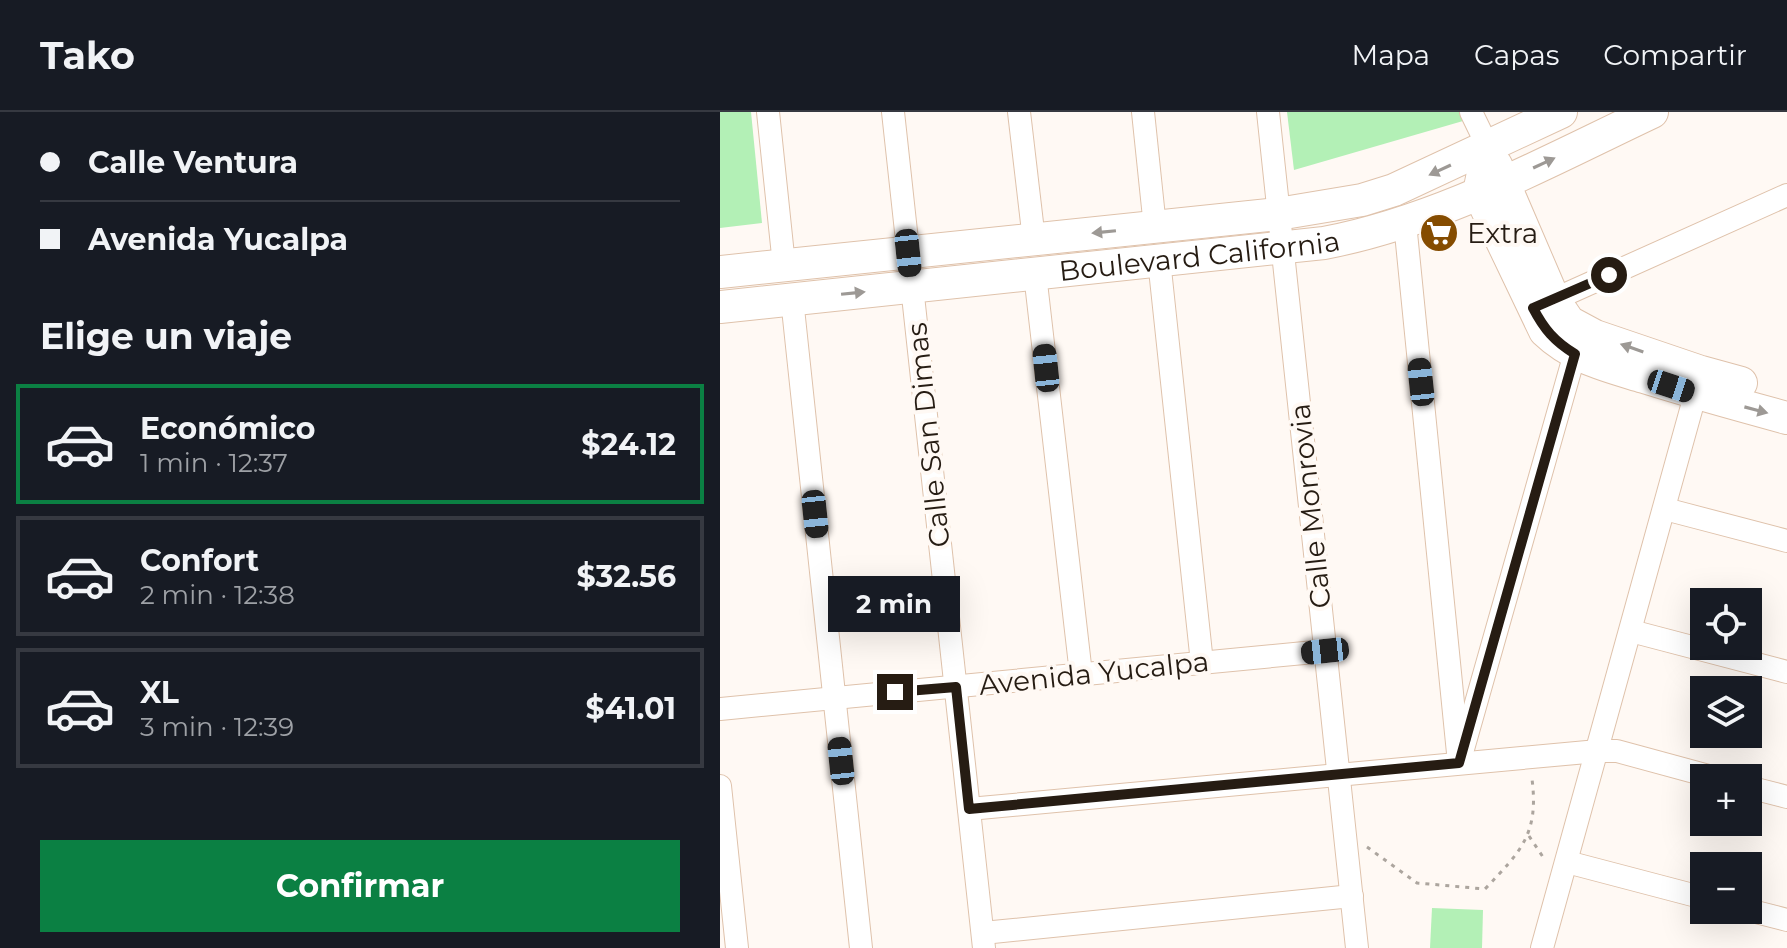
<!DOCTYPE html>
<html lang="es">
<meta charset="utf-8">
<style>
:root{--surface:#171b24;--page:#20242c;--text:#f1f3f6;--muted:#9ea1a6;--line:#363941;--accent:#0b8043}
body{margin:0;font-family:Montserrat,sans-serif;background:var(--page);color:var(--text);height:100vh;display:flex;flex-direction:column;font-size:30px;white-space:nowrap}
*{box-sizing:border-box;margin:0}
p{font-size:26px;color:var(--muted)}
.icon{flex:none;width:44px;height:44px;fill:none;stroke:currentColor;stroke-width:2;stroke-linecap:round;stroke-linejoin:round}
.map{position:relative;flex:1;overflow:hidden}
.details{display:flex;flex-direction:column;background:var(--surface);width:720px}
.details>*{flex:none}
.banner{display:grid;align-content:center;height:176px;padding:0 40px;background:var(--surface)}
.controls{position:absolute;left:970px;top:476px;display:grid;gap:16px}
.controls a{display:grid;place-items:center;width:72px;height:72px;border-radius:0px;background:var(--surface);box-shadow:0 8px 32px #0002;font-size:40px}
.end{position:absolute;width:36px;height:36px;margin:-18px;border:10px solid #261c13;background:#fff;box-shadow:0 0 0 4px #fff}
.from{border-radius:50%}
.bubble{position:absolute;height:56px;border-radius:0px;background:var(--surface);box-shadow:0 8px 32px #0002;font-size:26px;font-weight:700;line-height:56px;text-align:center}
.car{position:absolute;width:24px;height:48px;margin:-24px -12px;border-radius:10px;box-shadow:0 0 6px 2px #0007;background:linear-gradient(#222 24%,#8ab4d8 0 40%,#222 0 76%,#8ab4d8 0 86%,#222 0)}
.banner b{display:flex;align-items:center;gap:28px;height:76px;font-size:30px}
.banner b+b{border-top:2px solid var(--line)}
.banner i{width:20px;height:20px;background:var(--text)}
ul{padding:0;list-style:none}
li{display:flex;align-items:center;gap:24px;height:120px;margin:0 16px 12px;padding:0 24px;border:4px solid var(--line);border-radius:0px}
li div{flex:1}
li b{display:block;font-size:30px}
li em{font-style:normal;font-weight:700}
li.active{border-color:var(--accent)}
li>.icon{width:72px;height:72px;stroke-width:1.5}
h2{padding:0 40px;font-size:36px;line-height:96px}
.button{display:flex;gap:16px;margin-top:auto;padding:16px 40px}
.button a{flex:1;height:92px;border-radius:0px;background:var(--accent);color:#fff;font-size:32px;font-weight:700;line-height:92px;text-align:center}
header{display:flex;align-items:center;gap:48px;box-sizing:border-box;height:112px;padding:0 40px;background:var(--surface);border-bottom:2px solid var(--line)}
header strong{font-size:38px}
nav{display:flex;gap:44px;margin-inline-start:auto;font-size:28px}
main{display:flex;flex:1;min-height:0}
.map>svg:first-child{display:block}
</style>
<header>
<strong>Tako</strong>
<nav><a>Mapa</a><a>Capas</a><a>Compartir</a></nav>
</header>
<main>
<section class="details">
<div class="banner">
<b><i class="from"></i>Calle Ventura</b>
<b><i></i>Avenida Yucalpa</b>
</div>
<h2>Elige un viaje</h2>
<ul>
<li class="active"><svg class="icon" aria-label="car" viewBox="0 0 24 24"><path d="M5 17H2v-5l4-1 3-4h7l3 4 3 1v5h-3M9 17h6M6 11h13"/><circle cx="7" cy="17" r="2"/><circle cx="17" cy="17" r="2"/></svg><div><b>Económico</b><p>1 min · 12:37</p></div><em>$24.12</em></li>
<li><svg class="icon" aria-label="car" viewBox="0 0 24 24"><path d="M5 17H2v-5l4-1 3-4h7l3 4 3 1v5h-3M9 17h6M6 11h13"/><circle cx="7" cy="17" r="2"/><circle cx="17" cy="17" r="2"/></svg><div><b>Confort</b><p>2 min · 12:38</p></div><em>$32.56</em></li>
<li><svg class="icon" aria-label="car" viewBox="0 0 24 24"><path d="M5 17H2v-5l4-1 3-4h7l3 4 3 1v5h-3M9 17h6M6 11h13"/><circle cx="7" cy="17" r="2"/><circle cx="17" cy="17" r="2"/></svg><div><b>XL</b><p>3 min · 12:39</p></div><em>$41.01</em></li>
</ul>
<div class="button"><a>Confirmar</a></div>
</section>
<div class="map">
<svg width="1067" height="836" viewBox="0 0 1067 836">
<rect width="100%" height="100%" fill="#fff9f4"/>
<g fill="#b3f0b6">
<path d="M0,0h31l11,111 -42,5z"/>
<path d="M567,0h173l3,9 -169,49z"/>
<path d="M712,796l51,2 -1,38h-52z"/>
</g>
<g fill="none" stroke-linecap="round" stroke-linejoin="round">
<g stroke="#dfc2ab" stroke-width="24">
<g id="street">
<path d="M48,0l16,153"/>
<path d="M173,0l91,836"/>
<path d="M299,0l15,128"/>
<path d="M423,0l12,115"/>
<path d="M548,0l89,836"/>
<path d="M751,0l17,35"/>
<path d="M685,111l54,540"/>
<path d="M439,148l43,403"/>
<path d="M315,162l46,400"/>
<path d="M72,187l69,649"/>
<path d="M824,192l243,-109"/>
<path d="M945,397l122,32"/>
<path d="M911,519l156,41"/>
<path d="M0,597l605,-58"/>
<path d="M743,637l116,-410"/>
<path d="M0,674l17,162"/>
<path d="M1028,675l39,10"/>
<path d="M249,697l629,-58h19l99,27"/>
<path d="M847,750l137,36"/>
<path d="M1028,798l39,10"/>
<path d="M263,821l369,-37"/>
<path d="M822,836l157,-567"/>
</g>
</g>
<g stroke="#dfc2ab" stroke-width="34">
<g id="secondary">
<path d="M776,53l58,135 15,22 26,14 106,36 40,11"/>
<path d="M763,61l-4,20 66,138c28,27 63,35 99,46 48,15 95,28 143,41"/>
<path d="M0,160l558,-58 84,-14 32,-10 167,-78"/>
<path id="s1" d="M0,195l604,-64c116,-22 222,-81 328,-131"/>
</g>
</g>
<g stroke="#aca59e" stroke-width="3" stroke-dasharray="4 6" stroke-linecap="butt">
<path d="M809,724l16,24"/>
<path d="M647,735l50,36 68,6c36,-38 54,-55 47,-110"/>
</g>
<use href="#street" stroke="#fff" stroke-width="22"/>
<use href="#secondary" stroke="#fff" stroke-width="32"/>
</g>
<defs><path id="oneway-solid" d="M-6-.8H1V-3.2L6.5 0L1 3.2V.8H-6Z" transform="scale(2)"/></defs>
<g fill="#9d9995">
<use href="#oneway-solid" transform="translate(824 51) rotate(-25)"/>
<use href="#oneway-solid" transform="translate(720 58) rotate(155)"/>
<use href="#oneway-solid" transform="translate(384 120) rotate(174)"/>
<use href="#oneway-solid" transform="translate(133 181) rotate(-6)"/>
<use href="#oneway-solid" transform="translate(912 236) rotate(-161)"/>
<use href="#oneway-solid" transform="translate(1036 298) rotate(15)"/>
</g>
<g fill="none" stroke-linecap="round" stroke-linejoin="round">
<path stroke="#261c13" stroke-width="10" d="M175,580l61,-5 13,122 490,-46 116,-409c-21,-13 -31,-25 -42,-46l76,-33"/>
</g>
<defs>
<g id="supermarket-disc" transform="scale(2)"><circle r="9.5" fill="#854c00" stroke="#fff9f4"/><path d="M-6-5.5h2.5l.6 2H6L4.5 2H-2.5L-4.4-4H-6ZM-1.5 3.2a1.3 1.3 0 1 0 .1 0ZM3 3.2a1.3 1.3 0 1 0 .1 0Z" fill="#fff"/></g>
</defs>
<g fill-rule="evenodd">
<use href="#supermarket-disc" x="719" y="121"/>
</g>
<g text-anchor="middle" dominant-baseline="central" stroke-width="8" stroke-linejoin="round" paint-order="stroke">
<g font-size="28" fill="#261c13" stroke="#fff9f4" text-anchor="start">
<text x="747" y="121">Extra</text>
</g>
<g font-size="28" fill="#261c13" stroke="#fff9f4">
<text stroke="none"><textPath href="#s1" startOffset="482">Boulevard California</textPath></text>
<text transform="translate(208 323) rotate(-96)">Calle San Dimas</text>
<text transform="translate(590 394) rotate(-96)">Calle Monrovia</text>
<text transform="translate(374 561) rotate(-6)">Avenida Yucalpa</text>
</g>
</g>
</svg>
<div class="controls">
<a><svg class="icon" aria-label="locate" viewBox="0 0 24 24"><circle cx="12" cy="12" r="6"/><path d="M12 2v4M12 18v4M2 12h4M18 12h4"/></svg></a>
<a><svg class="icon" aria-label="layers" viewBox="0 0 24 24"><path d="M12 4l9 5-9 5-9-5zM3 14l9 5 9-5"/></svg></a>
<a>+</a>
<a>−</a>
</div>
<i class="end from" style="left:889px;top:163px"></i>
<i class="end" style="left:175px;top:580px"></i>
<div class="bubble" style="left:108px;top:464px;width:132px">2 min</div>
<i class="car" style="left:188px;top:141px;rotate:174deg"></i>
<i class="car" style="left:326px;top:256px;rotate:354deg"></i>
<i class="car" style="left:701px;top:270px;rotate:354deg"></i>
<i class="car" style="left:951px;top:274px;rotate:108deg"></i>
<i class="car" style="left:95px;top:402px;rotate:174deg"></i>
<i class="car" style="left:605px;top:539px;rotate:264deg"></i>
<i class="car" style="left:121px;top:649px;rotate:354deg"></i>
</div>
</main>
